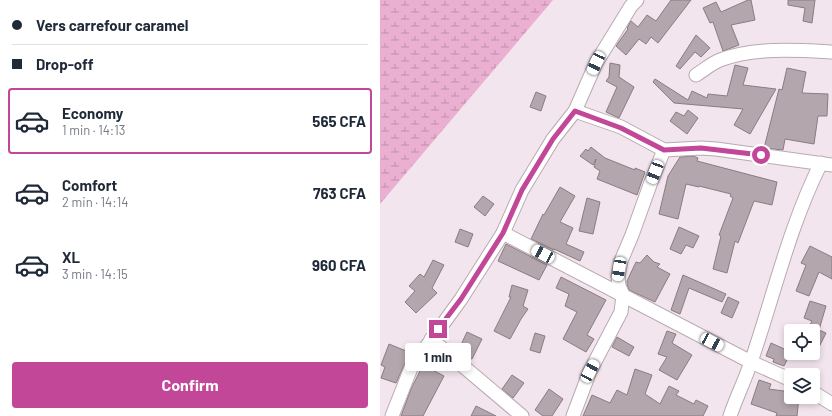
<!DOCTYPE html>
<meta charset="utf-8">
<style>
:root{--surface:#fff;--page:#f6f6f7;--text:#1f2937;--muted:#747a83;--line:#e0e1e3;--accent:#c24798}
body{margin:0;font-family:Barlow,sans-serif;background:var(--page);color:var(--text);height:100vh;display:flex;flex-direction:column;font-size:15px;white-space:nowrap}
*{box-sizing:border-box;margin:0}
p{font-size:13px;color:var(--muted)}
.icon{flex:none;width:22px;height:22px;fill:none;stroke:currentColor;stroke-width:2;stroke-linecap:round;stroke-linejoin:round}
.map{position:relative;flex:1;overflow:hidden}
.panel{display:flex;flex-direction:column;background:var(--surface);width:380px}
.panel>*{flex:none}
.hud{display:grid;align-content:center;height:88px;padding:0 12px;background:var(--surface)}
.controls{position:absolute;left:404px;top:324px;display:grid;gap:8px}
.controls a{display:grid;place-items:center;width:36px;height:36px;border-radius:4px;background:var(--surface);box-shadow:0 2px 6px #0003;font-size:20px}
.end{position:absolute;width:18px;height:18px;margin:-9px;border:5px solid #c24798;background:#fff;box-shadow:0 0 0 2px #fff}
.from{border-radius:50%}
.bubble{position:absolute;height:28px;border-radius:4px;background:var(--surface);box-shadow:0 2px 6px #0003;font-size:13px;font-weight:700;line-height:28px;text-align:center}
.car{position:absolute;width:12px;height:24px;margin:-12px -6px;border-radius:5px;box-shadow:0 0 3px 1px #0007;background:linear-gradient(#fff 24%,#345 0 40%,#fff 0 76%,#345 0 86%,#fff 0)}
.hud b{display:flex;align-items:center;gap:14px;height:38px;font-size:15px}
.hud b+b{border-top:1px solid var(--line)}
.hud i{width:10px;height:10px;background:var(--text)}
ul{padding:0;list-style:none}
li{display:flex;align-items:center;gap:12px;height:66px;margin:0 8px 6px;padding:0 4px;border:2px solid transparent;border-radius:4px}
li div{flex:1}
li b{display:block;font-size:15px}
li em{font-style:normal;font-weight:700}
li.current{border-color:var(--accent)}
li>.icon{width:36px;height:36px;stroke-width:1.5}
.action{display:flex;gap:8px;margin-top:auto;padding:8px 12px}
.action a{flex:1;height:46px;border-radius:4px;background:var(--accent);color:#fff;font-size:16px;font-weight:700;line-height:46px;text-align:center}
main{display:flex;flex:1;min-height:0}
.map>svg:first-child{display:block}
</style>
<main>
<section class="panel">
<div class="hud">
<b><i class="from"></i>Vers carrefour caramel</b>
<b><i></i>Drop-off</b>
</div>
<ul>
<li class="current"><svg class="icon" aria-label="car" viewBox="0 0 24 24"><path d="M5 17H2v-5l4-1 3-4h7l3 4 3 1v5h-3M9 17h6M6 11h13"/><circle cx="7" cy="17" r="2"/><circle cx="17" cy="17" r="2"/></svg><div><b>Economy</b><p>1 min · 14:13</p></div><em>565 CFA</em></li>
<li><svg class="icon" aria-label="car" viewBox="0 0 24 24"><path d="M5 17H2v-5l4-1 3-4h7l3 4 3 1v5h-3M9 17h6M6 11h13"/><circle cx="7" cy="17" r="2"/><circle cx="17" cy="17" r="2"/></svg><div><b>Comfort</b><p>2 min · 14:14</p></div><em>763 CFA</em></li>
<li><svg class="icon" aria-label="car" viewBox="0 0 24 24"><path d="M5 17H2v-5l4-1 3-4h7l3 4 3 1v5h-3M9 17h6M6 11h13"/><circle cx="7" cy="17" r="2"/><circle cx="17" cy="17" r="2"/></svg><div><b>XL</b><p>3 min · 14:15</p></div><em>960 CFA</em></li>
</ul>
<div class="action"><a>Confirm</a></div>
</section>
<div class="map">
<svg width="452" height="416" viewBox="0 0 452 416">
<defs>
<pattern id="wetland-marsh" width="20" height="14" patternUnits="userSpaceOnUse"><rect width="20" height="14" fill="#ebafd2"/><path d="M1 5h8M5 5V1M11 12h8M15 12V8" fill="none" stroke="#bf8fab"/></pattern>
</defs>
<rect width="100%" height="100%" fill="#f3e5ed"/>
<path fill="url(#wetland-marsh)" d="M0,0h173l-173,204z"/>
<g fill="#b3a6ad" stroke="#897c83">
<path d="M291,0h20l-33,43 -7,-6 -5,7 -7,-5 -13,16 -10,-9 12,-17 -1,-1 4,-7 7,6 9,-12 9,6z"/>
<path d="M368,0h3l4,20 -24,5 8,20 -16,6 -10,-29 -3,1 -7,-15 13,-6 5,10z"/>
<path d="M408,0h27l-3,23 -9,-2 2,-13 -17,-3z"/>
<path d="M316,35l14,13 -9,9 -6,-5 -15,17 -4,-3z"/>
<path d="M230,63l10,2 -1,12 15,10 -15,31 -13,-6 11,-25 -11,-6 3,-4z"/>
<path d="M355,65l13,3 -5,17 33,4 -26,45 -16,-9 9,-16 -69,-6 -21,-21 2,-3 33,21 4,-9 15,7 1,-4 19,2z"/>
<path d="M407,68l19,4 -4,21 26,1 -1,22h-9l-4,28 -29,-5 -2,11 -19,-2 15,-59 3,1z"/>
<path d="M156,92l10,4 -5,15 -11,-4z"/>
<path d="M308,110l10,8 -11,16 -17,-13 6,-9 8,4z"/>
<path d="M211,147l14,11 30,12v-2l10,4 -8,23 -40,-16 3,-8 -6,-4 2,-8 -3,6 -13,-9 6,-7 2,2z"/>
<path d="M313,156l5,2 -1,3 80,21 -5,23 -18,-4 -16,42 -3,-2 -8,32 -14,-4 8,-33 -2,-1 14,-37 -3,-2 1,-2 -32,-8v1l-13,-3 -8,35 -19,-5 9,-38 12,-19z"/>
<path d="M180,187l15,9 -15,26 13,6 -7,16 18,8 -4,9 -26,-12v1l-23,-11 12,-25 1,1z"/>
<path d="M103,196l11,8 -9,12 -11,-9z"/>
<path d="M207,198l13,4 -7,32 -14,-3z"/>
<path d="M299,227l20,9 -6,12 -7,-3 -5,9 -11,-5z"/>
<path d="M80,229l13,5 -5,13 -13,-5z"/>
<path d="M126,244l41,21 -8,15 -41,-19z"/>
<path d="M430,246l22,11v22l-13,-7 -10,24 -13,-5 10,-26 -5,-2z"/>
<path d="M267,255l7,7 6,2 -3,3 13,7 -15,28 -26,-12 -2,-6v-3l9,-19 4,1z"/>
<path d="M53,260l11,5 -12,23 5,5 -21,20 -11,-11 10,-11 -6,-5 11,-12 4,3z"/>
<path d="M303,275l43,19 -4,8 -33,-14 -9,26 -9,-4z"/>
<path d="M181,277l45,23 -19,35 7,4 -8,13 -23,-13 14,-27 -12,-6 4,-12 -13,-6z"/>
<path d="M132,285l16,5 -5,16 5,3 -7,10 -11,20 -16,-8 17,-34h-2z"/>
<path d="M348,297l11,5 -7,16 -11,-5z"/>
<path d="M430,301l16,5 -7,24 7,3 -13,26v-28h-6l5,-10 -8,-3z"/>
<path d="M287,331l9,3 -4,9 20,12 -15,25 -18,-10 8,-13 -9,-3z"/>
<path d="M87,332l15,7 -10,20 -14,-8z"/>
<path d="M155,333l10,3 -5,17 -10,-3z"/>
<path d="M237,337l17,10 -5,9 -17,-9z"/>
<path d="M391,343l20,9 -7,14 -11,-4 1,-3 -8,-3z"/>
<path d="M9,344l22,9 -7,12 -8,18 -15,-5 4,-11 -4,-2z"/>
<path d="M43,365l21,11 -21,40h-22l10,-27z"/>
<path d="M255,369l17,6 -7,19 15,10 9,-18 10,5 -3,4 18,9 2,-4 12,6 -5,10h-120l9,-21 18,8 7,-13 10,5z"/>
<path d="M132,375l12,8 -11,15 -11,-9z"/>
<path d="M379,380l12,4 -2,5 22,3v5h8l-2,19h-21l1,-3 -26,-9z"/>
<path d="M169,389l14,10 -11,17h-9l-8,-6z"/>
<path d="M96,406l20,10h-25z"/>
</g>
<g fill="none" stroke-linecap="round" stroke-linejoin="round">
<g stroke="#b7aab1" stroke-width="15">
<g id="minor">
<path d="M316,75c8,-5 16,-12 24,-15 35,-13 76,-10 112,-8"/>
<path d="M195,111l46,16 43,23 37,-2 15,1 116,16"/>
<path d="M123,233l248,129 40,18"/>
<path d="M51,339l91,77"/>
<path d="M433,392l19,12"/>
<path d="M12,416l19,-48 50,-69 42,-66 19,-43 31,-51 22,-28 21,-48 35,-57 6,-6"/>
<path d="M193,416l17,-45 31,-59 2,-17 -4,-9 -1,-9 3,-16 11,-26 19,-53 13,-32"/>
<path d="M350,416c6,-18 15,-36 21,-54 23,-67 38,-135 70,-199"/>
</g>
</g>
<use href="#minor" stroke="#fff" stroke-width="13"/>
</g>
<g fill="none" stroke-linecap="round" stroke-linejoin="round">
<path stroke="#c24798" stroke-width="5" d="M58,329l23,-30 42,-66 19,-43 31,-51 22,-28 46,17 43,22 37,-2 60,7"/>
</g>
</svg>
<div class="controls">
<a><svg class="icon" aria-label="locate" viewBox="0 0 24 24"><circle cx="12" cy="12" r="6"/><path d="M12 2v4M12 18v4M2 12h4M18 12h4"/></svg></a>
<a><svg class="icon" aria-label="layers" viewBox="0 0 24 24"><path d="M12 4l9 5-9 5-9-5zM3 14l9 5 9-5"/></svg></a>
</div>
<i class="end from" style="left:381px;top:155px"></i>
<i class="end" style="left:58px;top:329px"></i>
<div class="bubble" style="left:25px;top:343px;width:66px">1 min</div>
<i class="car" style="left:216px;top:63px;rotate:205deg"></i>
<i class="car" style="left:275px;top:172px;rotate:201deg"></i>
<i class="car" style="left:163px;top:254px;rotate:298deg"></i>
<i class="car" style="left:239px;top:269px;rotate:189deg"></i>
<i class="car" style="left:332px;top:342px;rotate:118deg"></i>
<i class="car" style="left:210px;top:371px;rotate:29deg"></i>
</div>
</main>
